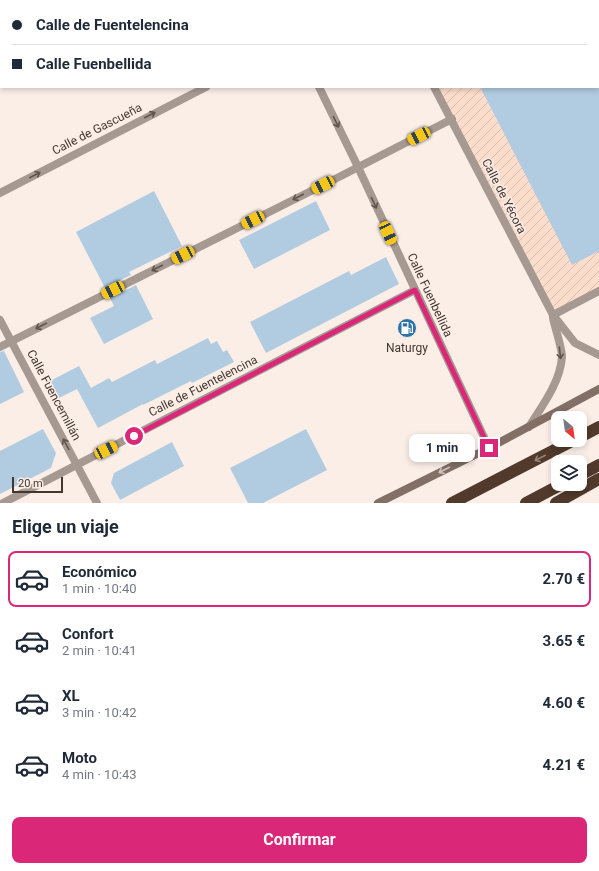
<!DOCTYPE html>
<html lang="es">
<meta charset="utf-8">
<style>
:root{--surface:#fff;--page:#f2f2f3;--text:#1f2937;--muted:#747a83;--line:#e0e1e3;--accent:#db2777}
body{margin:0;font-family:Roboto,sans-serif;background:var(--page);color:var(--text);height:100vh;display:flex;flex-direction:column;font-size:15px;white-space:nowrap}
*{box-sizing:border-box;margin:0}
p{font-size:13px;color:var(--muted)}
.icon{flex:none;width:22px;height:22px;fill:none;stroke:currentColor;stroke-width:2;stroke-linecap:round;stroke-linejoin:round}
.map{position:relative;height:503px;overflow:hidden}
.panel{display:flex;flex-direction:column;background:var(--surface);flex:1}
.panel>*{flex:none}
.banner{position:absolute;left:0px;top:0px;width:599px;height:88px;box-shadow:0 2px 6px #0003;display:grid;align-content:center;height:88px;padding:0 12px;background:var(--surface)}
.needle{width:26px;rotate:151deg}
.tools{position:absolute;left:551px;top:411px;display:grid;gap:8px}
.tools a{display:grid;place-items:center;width:36px;height:36px;border-radius:8px;background:var(--surface);box-shadow:0 2px 6px #0003;font-size:20px}
.scale{position:absolute;left:12px;bottom:10px;width:51px;box-sizing:border-box;padding-left:4px;border:2px solid #42362f;border-top:0;font-size:11px;line-height:14px;white-space:nowrap;color:#42362f;-webkit-text-stroke:3px #fbeee7;paint-order:stroke}
.end{position:absolute;width:18px;height:18px;margin:-9px;border:5px solid #db2777;background:#fff;box-shadow:0 0 0 2px #fff}
.from{border-radius:50%}
.bubble{position:absolute;height:28px;border-radius:8px;background:var(--surface);box-shadow:0 2px 6px #0003;font-size:13px;font-weight:700;line-height:28px;text-align:center}
.car{position:absolute;width:12px;height:24px;margin:-12px -6px;border-radius:5px;box-shadow:0 0 3px 1px #0007;background:linear-gradient(#f5c518 24%,#345 0 40%,#f5c518 0 76%,#345 0 86%,#f5c518 0)}
.banner b{display:flex;align-items:center;gap:14px;height:38px;font-size:15px}
.banner b+b{border-top:1px solid var(--line)}
.banner i{width:10px;height:10px;background:var(--text)}
ul{padding:0;list-style:none}
li{display:flex;align-items:center;gap:12px;height:56px;margin:0 8px 6px;padding:0 4px;border:2px solid transparent;border-radius:8px}
li div{flex:1}
li b{display:block;font-size:15px}
li em{font-style:normal;font-weight:700}
li.selected{border-color:var(--accent)}
li>.icon{width:36px;height:36px;stroke-width:1.5}
h2{padding:0 12px;font-size:18px;line-height:48px}
.button{display:flex;gap:8px;margin-top:auto;padding:8px 12px}
.button a{flex:1;height:46px;border-radius:8px;background:var(--accent);color:#fff;font-size:16px;font-weight:700;line-height:46px;text-align:center}
.map>svg:first-child{display:block}
</style>
<div class="map">
<svg width="599" height="503" viewBox="0 0 599 503">
<defs>
<pattern id="industrial-furrows" width="10" height="10" patternUnits="userSpaceOnUse"><rect width="10" height="10" fill="#fcddcb"/><path d="M-1 1l2-2M0 10L10 0M9 11l2-2" fill="none" stroke="#d9beaf"/></pattern>
</defs>
<rect width="100%" height="100%" fill="#fbeee7"/>
<path fill="url(#industrial-furrows)" d="M388,0h211v291l-46,24 -118,-228h163v-86z"/>
<g fill="#b1cbe1">
<path d="M480,87h119v164l-27,14z"/>
<path d="M154,191l28,55 -53,26 2,3 -26,13 -29,-56z"/>
<path d="M316,201l14,29 -76,39 -15,-29z"/>
<path d="M386,257l13,27 -133,69 -16,-31 99,-51 2,4z"/>
<path d="M136,285l17,34 -49,25 -14,-26 24,-12 -4,-8z"/>
<path d="M208,338l3,6 6,-3 6,11 4,-2 7,12 -42,21 -1,-2 -48,24v-1l-45,24 -21,-39 -18,9 -9,-17 29,-15 12,22 18,-10 3,4 43,-22 2,4z"/>
<path d="M4,351l20,41 -24,12v-52z"/>
<path d="M43,429l13,24 -5,15 -51,26v-43z"/>
<path d="M306,429l21,41 -64,33h-15l-18,-35z"/>
<path d="M172,442l12,24 -64,34 -9,-17 3,-10z"/>
</g>
<g fill="none" stroke-linecap="round" stroke-linejoin="round">
<g stroke="#a69992" stroke-width="8">
<path d="M277,0v1"/>
<path d="M388,0l1,1"/>
<path d="M76,1l2,-1"/>
<path d="M0,41l1,-1"/>
<path d="M319,87l39,80 131,281"/>
<path d="M434,87l119,228 22,28 24,12"/>
<path d="M0,193l206,-106"/>
<path d="M553,315l46,-24"/>
<path d="M0,320l97,183"/>
<path d="M0,347l337,-169 115,-59"/>
<path d="M529,427c13,-21 31,-44 33,-70 0,-9 -7,-29 -9,-39"/>
<path d="M3,503l412,-213"/>
</g>
<path stroke="#826f65" stroke-width="8" d="M378,503l111,-55 110,-59"/>
<g stroke="#51392b" stroke-width="12">
<path d="M580,437l19,-10"/>
<path d="M580,475l19,-10"/>
<path d="M452,503l122,-63"/>
<path d="M526,503l36,-19"/>
<path d="M556,503l43,-24"/>
</g>
</g>
<defs><path id="oneway-shaft" d="M-6 0H5M1.5-3L5.5 0L1.5 3" fill="none" stroke-width="1.6" stroke-linecap="round" stroke-linejoin="round"/></defs>
<g stroke="#60544d">
<use href="#oneway-shaft" transform="translate(150 115) rotate(-27)"/>
<use href="#oneway-shaft" transform="translate(336 122) rotate(64)"/>
<use href="#oneway-shaft" transform="translate(35 175) rotate(-27)"/>
<use href="#oneway-shaft" transform="translate(298 197) rotate(153)"/>
<use href="#oneway-shaft" transform="translate(374 203) rotate(65)"/>
<use href="#oneway-shaft" transform="translate(157 268) rotate(153)"/>
<use href="#oneway-shaft" transform="translate(41 326) rotate(153)"/>
<use href="#oneway-shaft" transform="translate(560 353) rotate(84)"/>
<use href="#oneway-shaft" transform="translate(66 444) rotate(-118)"/>
</g>
<use stroke="#958176" href="#oneway-shaft" transform="translate(540 458) rotate(153)"/>
<use stroke="#d1c2ba" href="#oneway-shaft" transform="translate(444 470) rotate(153)"/>
<g fill="none" stroke-linecap="round" stroke-linejoin="round">
<path stroke="#db2777" stroke-width="5" d="M134,436l281,-146 74,158"/>
</g>
<defs>
<g id="fuel-disc" transform="scale(1)"><circle r="9.5" fill="#2d73a8" stroke="#fbeee7"/><path d="M-5.5-6h7V0h2V4h1.3V-2.5L3-4.5l.8-.8L6-3V5H2.5V1h-1V6h-7ZM-4.2-4.7v3.2H.2V-4.7Z" fill="#fff"/></g>
</defs>
<g fill-rule="evenodd">
<use href="#fuel-disc" x="407" y="328"/>
</g>
<g text-anchor="middle" dominant-baseline="central" stroke-width="3" stroke-linejoin="round" paint-order="stroke">
<g font-size="12" fill="#42362f" stroke="#fbeee7">
<text transform="translate(97 129) rotate(-27)">Calle de Gascueña</text>
<text transform="translate(504 196) rotate(63)">Calle de Yécora</text>
<text transform="translate(430 295) rotate(65)">Calle Fuenbellida</text>
<text transform="translate(203 386) rotate(-27)">Calle de Fuentelencina</text>
<text transform="translate(54 395) rotate(62)">Calle Fuencemillán</text>
</g>
<g font-size="12" fill="#42362f" stroke="#fbeee7">
<text x="407" y="348">Naturgy</text>
</g>
</g>
</svg>
<div class="tools">
<a><svg class="needle" viewBox="-14 -14 28 28"><path d="M0-13l5 13h-10z" fill="#e53935"/><path d="M0 13l5-13h-10z" fill="#747a83"/></svg></a>
<a><svg class="icon" aria-label="layers" viewBox="0 0 24 24"><path d="M12 4l9 5-9 5-9-5zM3 14l9 5 9-5"/></svg></a>
</div>
<div class="scale">20 m</div>
<i class="end from" style="left:134px;top:436px"></i>
<i class="end" style="left:489px;top:448px"></i>
<div class="bubble" style="left:409px;top:434px;width:66px">1 min</div>
<i class="car" style="left:419px;top:136px;rotate:243deg"></i>
<i class="car" style="left:323px;top:185px;rotate:243deg"></i>
<i class="car" style="left:253px;top:220px;rotate:243deg"></i>
<i class="car" style="left:388px;top:233px;rotate:155deg"></i>
<i class="car" style="left:183px;top:255px;rotate:243deg"></i>
<i class="car" style="left:113px;top:290px;rotate:243deg"></i>
<i class="car" style="left:106px;top:450px;rotate:63deg"></i>
<div class="banner">
<b><i class="from"></i>Calle de Fuentelencina</b>
<b><i></i>Calle Fuenbellida</b>
</div>
</div>
<section class="panel">
<h2>Elige un viaje</h2>
<ul>
<li class="selected"><svg class="icon" aria-label="car" viewBox="0 0 24 24"><path d="M5 17H2v-5l4-1 3-4h7l3 4 3 1v5h-3M9 17h6M6 11h13"/><circle cx="7" cy="17" r="2"/><circle cx="17" cy="17" r="2"/></svg><div><b>Económico</b><p>1 min · 10:40</p></div><em>2.70 €</em></li>
<li><svg class="icon" aria-label="car" viewBox="0 0 24 24"><path d="M5 17H2v-5l4-1 3-4h7l3 4 3 1v5h-3M9 17h6M6 11h13"/><circle cx="7" cy="17" r="2"/><circle cx="17" cy="17" r="2"/></svg><div><b>Confort</b><p>2 min · 10:41</p></div><em>3.65 €</em></li>
<li><svg class="icon" aria-label="car" viewBox="0 0 24 24"><path d="M5 17H2v-5l4-1 3-4h7l3 4 3 1v5h-3M9 17h6M6 11h13"/><circle cx="7" cy="17" r="2"/><circle cx="17" cy="17" r="2"/></svg><div><b>XL</b><p>3 min · 10:42</p></div><em>4.60 €</em></li>
<li><svg class="icon" aria-label="car" viewBox="0 0 24 24"><path d="M5 17H2v-5l4-1 3-4h7l3 4 3 1v5h-3M9 17h6M6 11h13"/><circle cx="7" cy="17" r="2"/><circle cx="17" cy="17" r="2"/></svg><div><b>Moto</b><p>4 min · 10:43</p></div><em>4.21 €</em></li>
</ul>
<div class="button"><a>Confirmar</a></div>
</section>
